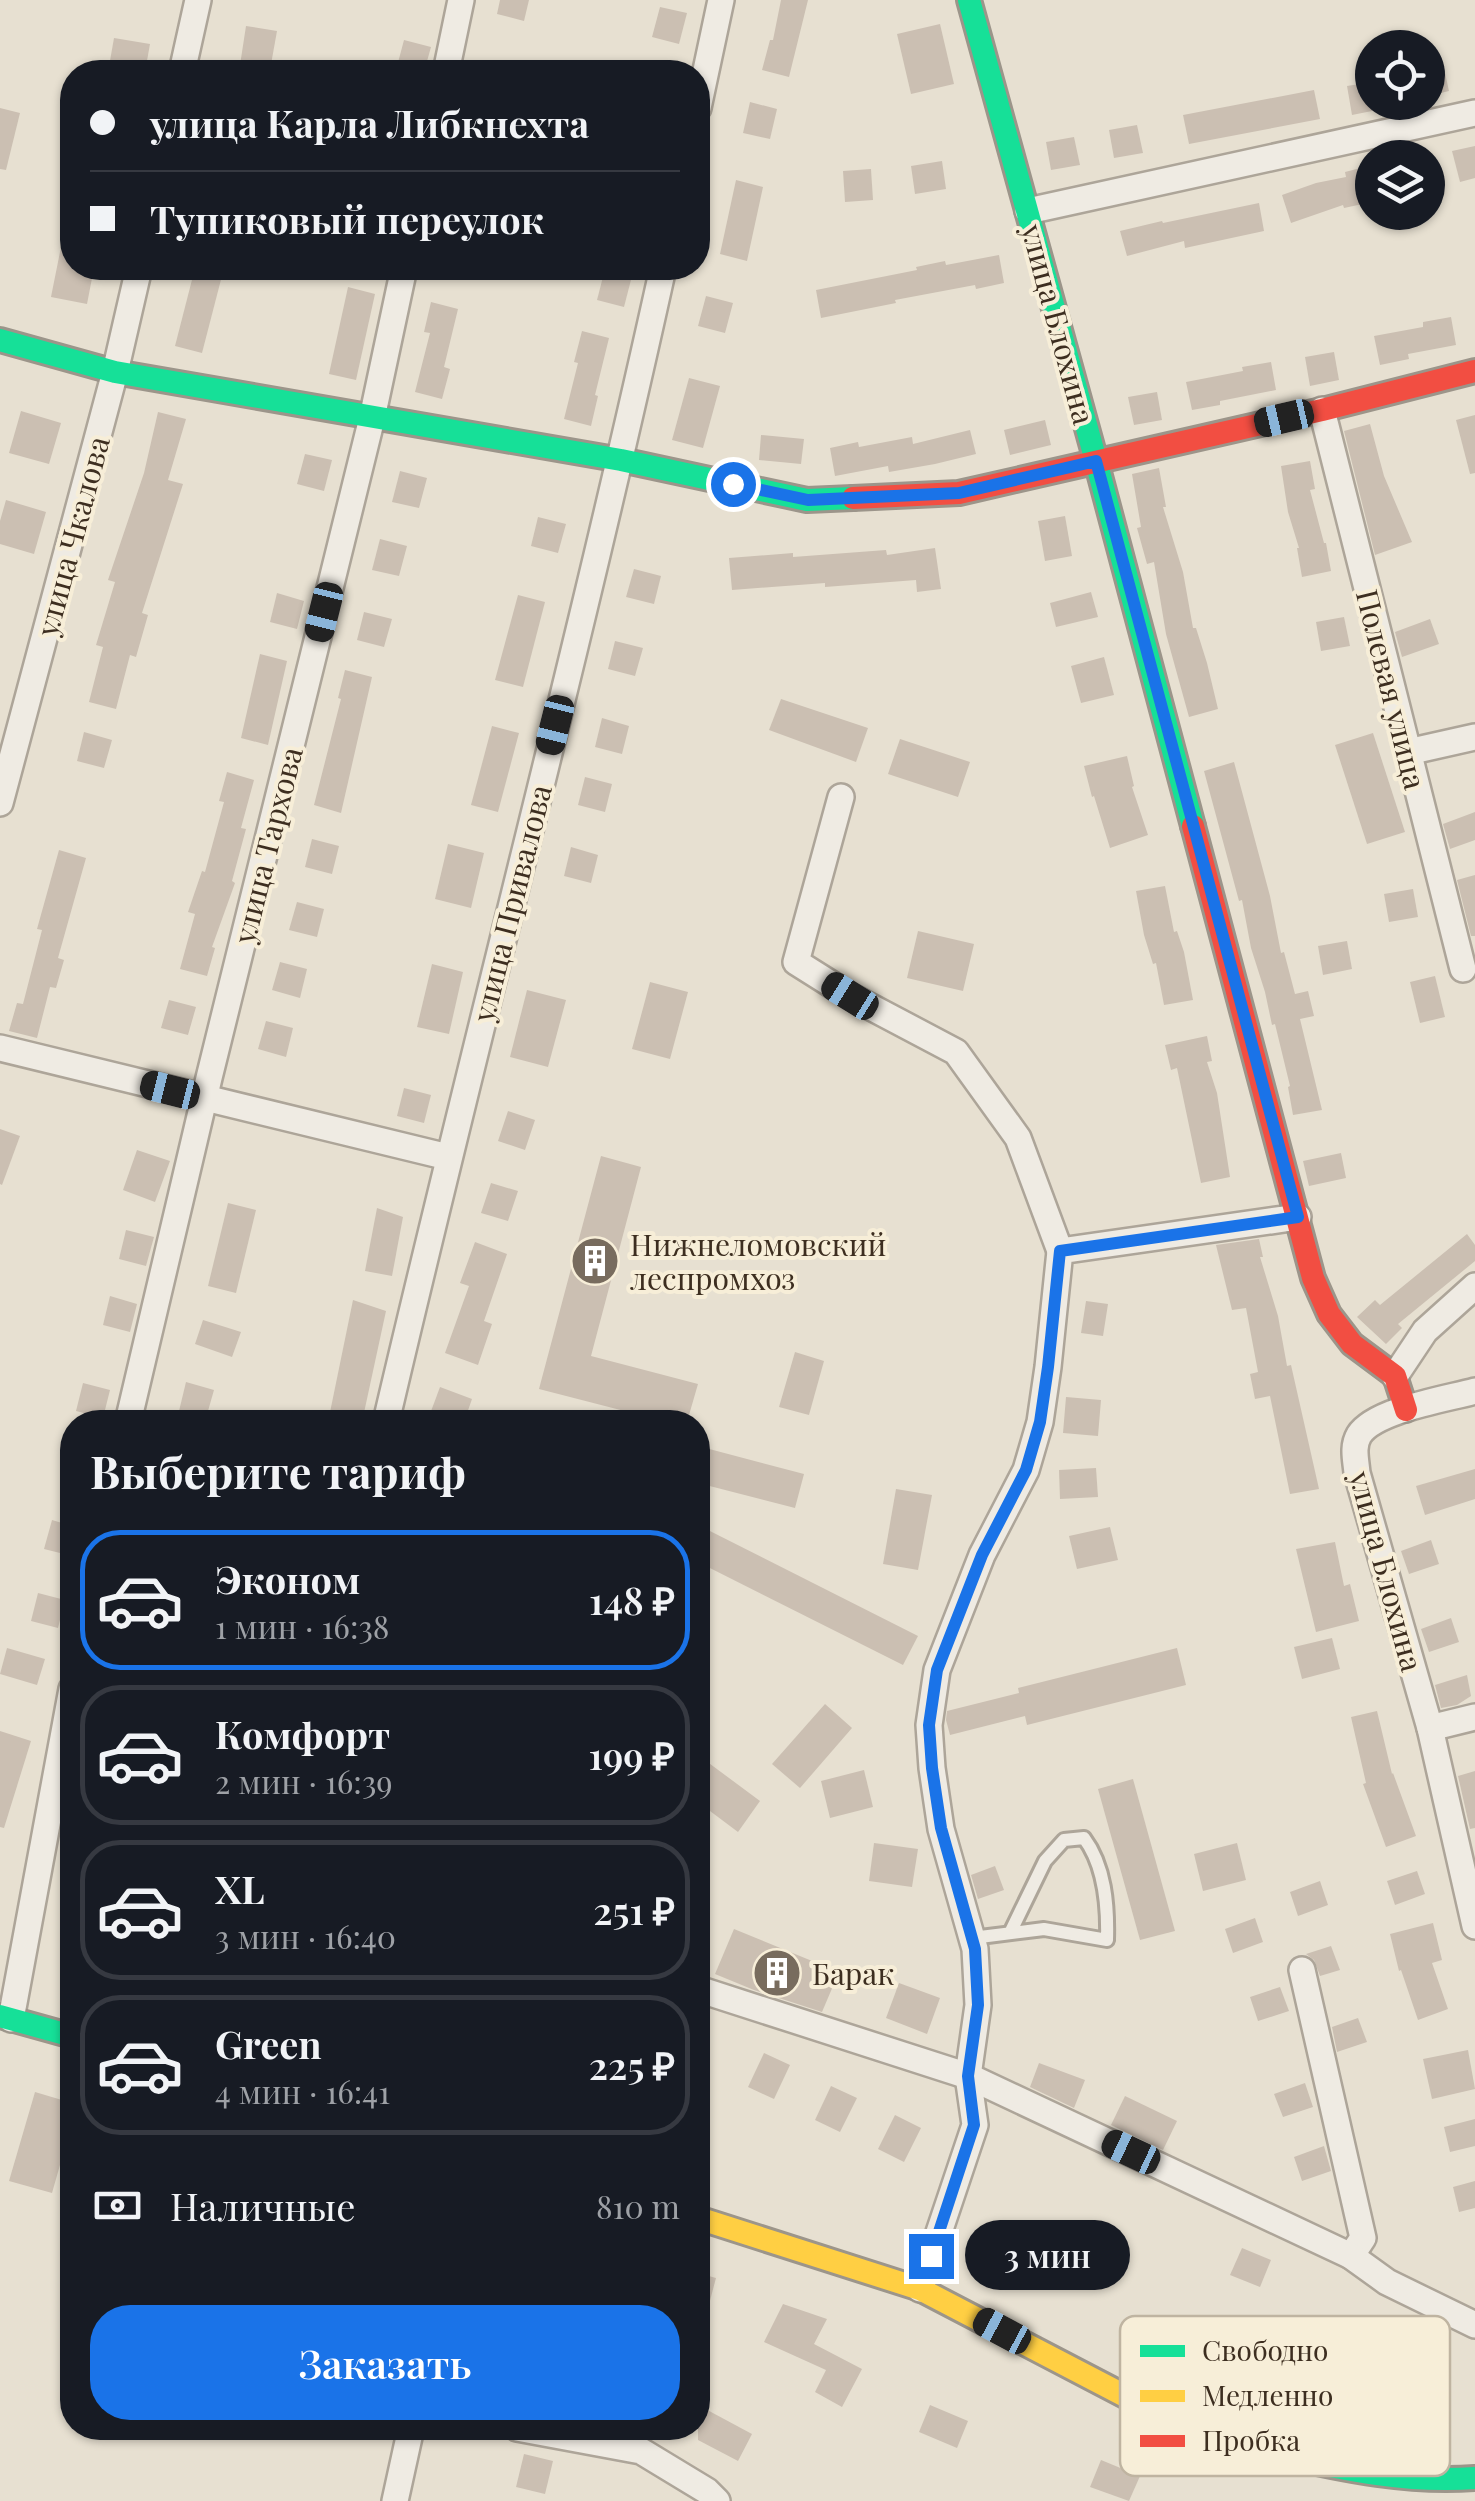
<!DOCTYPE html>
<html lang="ru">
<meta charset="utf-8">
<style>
:root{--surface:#171b24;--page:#20242c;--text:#f1f3f6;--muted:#9ea1a6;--line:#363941;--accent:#1a73e8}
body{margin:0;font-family:"Playfair Display",serif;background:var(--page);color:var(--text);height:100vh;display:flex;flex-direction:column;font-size:38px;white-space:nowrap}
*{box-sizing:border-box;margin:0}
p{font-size:32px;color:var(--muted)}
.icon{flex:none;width:55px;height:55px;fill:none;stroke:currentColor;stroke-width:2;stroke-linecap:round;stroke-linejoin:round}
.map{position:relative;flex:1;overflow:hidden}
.drawer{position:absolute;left:60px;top:1410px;width:650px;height:1030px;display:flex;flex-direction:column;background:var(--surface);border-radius:40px;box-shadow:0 2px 8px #0004}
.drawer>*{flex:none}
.banner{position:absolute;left:60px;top:60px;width:650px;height:220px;border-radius:40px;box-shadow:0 2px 8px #0004;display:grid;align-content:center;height:220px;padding:0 30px;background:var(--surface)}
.fabs{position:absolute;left:1355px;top:30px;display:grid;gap:20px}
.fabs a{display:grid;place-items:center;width:90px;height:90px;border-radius:50%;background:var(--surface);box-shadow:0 2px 8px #0004;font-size:50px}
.end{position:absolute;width:45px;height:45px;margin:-22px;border:12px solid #1a73e8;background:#fff;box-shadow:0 0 0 5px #fff}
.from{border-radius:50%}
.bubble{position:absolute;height:70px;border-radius:35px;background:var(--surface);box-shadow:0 2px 8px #0004;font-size:32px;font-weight:600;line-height:70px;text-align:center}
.car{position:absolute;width:30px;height:60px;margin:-30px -15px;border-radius:12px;box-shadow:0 0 8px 2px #0007;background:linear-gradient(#222 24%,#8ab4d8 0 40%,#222 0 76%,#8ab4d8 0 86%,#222 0)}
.banner b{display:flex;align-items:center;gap:35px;height:95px;font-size:38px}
.banner b+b{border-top:2px solid var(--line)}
.banner i{width:25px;height:25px;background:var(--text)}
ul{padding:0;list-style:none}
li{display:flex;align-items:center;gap:30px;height:140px;margin:0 20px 15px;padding:0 10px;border:5px solid var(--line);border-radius:40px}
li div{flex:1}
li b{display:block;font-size:38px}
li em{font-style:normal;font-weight:600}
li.selected{border-color:var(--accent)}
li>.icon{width:90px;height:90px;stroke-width:1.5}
h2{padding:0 30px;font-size:45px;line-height:120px}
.pay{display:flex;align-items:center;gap:25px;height:110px;padding:0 30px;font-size:38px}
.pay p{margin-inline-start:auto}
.action{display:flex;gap:20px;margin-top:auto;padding:20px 30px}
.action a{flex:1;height:115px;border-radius:40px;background:var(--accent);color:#fff;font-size:40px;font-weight:600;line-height:115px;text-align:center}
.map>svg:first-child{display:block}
</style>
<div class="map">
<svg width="1475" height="2501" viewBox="0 0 1475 2501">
<rect width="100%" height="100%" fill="#e7e0d1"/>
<g fill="#cbbfb2">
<path d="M500,0h29l-5,21 -27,-7z"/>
<path d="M781,0h27l-19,77 -27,-7 8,-30h3z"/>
<path d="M660,7l27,6 -8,31 -27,-7z"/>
<path d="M940,24l14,60 -43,10 -14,-60z"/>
<path d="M246,26l31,5 -7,39 -30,-5z"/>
<path d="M114,38l36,6 -5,28h-37z"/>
<path d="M404,40l27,7 -7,25 -28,-2z"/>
<path d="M1443,64l6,27 -21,5v-28z"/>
<path d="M1372,82v29l-20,4 -5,-29z"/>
<path d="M1314,90l6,29 -131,25 -6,-29z"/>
<path d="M750,102l27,7 -7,30 -27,-6z"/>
<path d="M0,108l20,5 -14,57 -6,-1z"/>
<path d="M1137,125l6,28 -29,5 -5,-28z"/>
<path d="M1074,137l6,28 -29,5 -5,-28z"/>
<path d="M1475,146v32l-15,4 -8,-31z"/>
<path d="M942,161l4,28 -31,5 -4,-28z"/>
<path d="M1372,165v37l-28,6 -1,-3 -52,18 -9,-28 34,-12 30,-6 -1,-5z"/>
<path d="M871,169l2,31 -28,2 -2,-31z"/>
<path d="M736,180l27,7 -16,74 -27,-7z"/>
<path d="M1259,203l5,28 -79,17 -1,-7 -57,15 -7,-25 42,-10 1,2z"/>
<path d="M65,227l7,1v40h22l-7,36 -36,-7z"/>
<path d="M999,255l5,28 -28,6 -1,-4 -80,15 1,3 -75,15 -5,-28 101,-20 -1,-3 29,-6 1,4z"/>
<path d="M195,268h29l-22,85 -27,-7z"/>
<path d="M605,269l27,7 -8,31 -27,-7z"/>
<path d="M348,287l27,7 -19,86 -27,-6z"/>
<path d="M706,296l27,7 -8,30 -27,-7z"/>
<path d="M431,302l27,7 -14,58 6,2 -8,30 -27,-7 15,-59 -6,-1z"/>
<path d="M1451,317l5,28 -48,9 1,5 -29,6 -6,-29 49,-9v-5z"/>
<path d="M582,331l27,7 -14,57 3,1 -7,30 -27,-7 14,-56 -4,-1z"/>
<path d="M1334,352l5,28 -29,6 -5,-29z"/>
<path d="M1271,362l5,28 -56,11v4l-28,5 -6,-28 57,-11 -1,-4z"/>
<path d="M689,378l31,8 -17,62 -31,-8z"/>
<path d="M1157,392l5,28 -28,5 -6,-28z"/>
<path d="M21,411l40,12 -12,41 -40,-11z"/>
<path d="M158,412l28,7 -18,61 15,4 -41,129 6,2 -12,42 -6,-2 -14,54 -27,-7 14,-55 -7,-2 19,-63 -7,-2 36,-107z"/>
<path d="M1475,415v58l-5,1 -14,-54z"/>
<path d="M1045,420l6,25 -41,10 -6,-25z"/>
<path d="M1370,424l14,52 28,66 -37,13 -31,-124z"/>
<path d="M970,430l6,24 -41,10 -46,8 -1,-6 -53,10 -5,-28 28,-6 1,5 53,-10 1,7z"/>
<path d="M761,435l43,4 -3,25 -42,-4z"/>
<path d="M305,454l27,6 -8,31 -27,-7z"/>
<path d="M1310,461l5,28 -5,1 14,53h2l5,28 -29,6 -5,-29h2l-11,-36 -7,-46z"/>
<path d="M1159,468l7,39h-3l20,65 10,56h3l11,35 11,46 -29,8 -23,-83 -12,-72 -7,2 -10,-36 4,-1 -9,-53z"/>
<path d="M400,471l27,7 -8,30 -27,-6z"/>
<path d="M6,500l40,12 -12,42 -34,-10v-23z"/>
<path d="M1065,516l7,40 -27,5 -7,-40z"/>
<path d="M538,517l28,7 -8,29 -27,-7z"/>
<path d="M380,539l27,7 -8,30 -27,-6z"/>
<path d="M935,548l6,41 -24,3 -1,-12 -91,7v-4l-93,7 -3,-32 64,-5v4l93,-7 1,5z"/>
<path d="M634,569l27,7 -7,28 -28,-7z"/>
<path d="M1091,592l7,25 -42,10 -6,-24z"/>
<path d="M277,593l27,8 -7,28 -27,-7z"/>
<path d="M518,595l27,7 -22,85 -28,-7z"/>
<path d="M364,612l28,7 -8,28 -27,-7z"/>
<path d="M1344,617l6,29 -29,5 -5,-29z"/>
<path d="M1430,619l9,25 -37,13 -7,-25z"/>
<path d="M615,641l28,7 -8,28 -27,-7z"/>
<path d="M260,654l27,7 -19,84 -27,-7z"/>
<path d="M1104,657l10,38 -33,8 -10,-37z"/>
<path d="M345,670l27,7 -31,136 -27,-8 27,-106 -3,-1z"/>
<path d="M781,699l87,29 -12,34 -87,-32z"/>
<path d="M602,718l27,8 -7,28 -27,-7z"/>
<path d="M492,726l27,7 -21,79 -27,-7z"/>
<path d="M84,732l28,8 -8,28 -27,-7z"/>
<path d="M1373,733l32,99 -38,12 -32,-99z"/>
<path d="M900,739l70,23 -12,35 -70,-23z"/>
<path d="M1127,756l7,30 -2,1 16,48 -38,13 -16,-52 -2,1 -8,-31z"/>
<path d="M1234,762l36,134 11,57 3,-1 11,42 13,-3 6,25 -14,3 22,91 -29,5 -5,-28 2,-1 -15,-62 -3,1 -7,-33 -14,-44 -9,-48 -3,1 -35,-130z"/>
<path d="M227,772l27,8 -13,48 5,1 -14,52 3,2 -23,64 3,1 -8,28 -27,-7 15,-55 -7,-2 14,-41 3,1 19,-70 -5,-1z"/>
<path d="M585,777l27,7 -7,28 -27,-7z"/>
<path d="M1475,812v28l-25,9 -7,-25z"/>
<path d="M312,839l27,7 -7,28 -27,-7z"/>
<path d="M448,844l36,9 -13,55 -36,-9z"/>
<path d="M571,847l27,8 -7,28 -27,-7z"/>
<path d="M59,850l27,8 -28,100 6,2 -8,28 -6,-1 -13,51 -28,-7 8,-28 6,1 19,-74 -5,-1z"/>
<path d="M1475,875v61h-4l-14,-56z"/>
<path d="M1165,886l9,46 3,-1 7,21 9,48 -29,5 -8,-42 -3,1 -9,-29 -8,-44z"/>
<path d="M1413,889l5,28 -29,5 -5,-28z"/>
<path d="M297,902l27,7 -7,28 -28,-7z"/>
<path d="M918,931l56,13 -11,47 -56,-13z"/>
<path d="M1347,941l5,28 -29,6 -5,-29z"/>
<path d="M280,962l27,7 -7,29 -28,-8z"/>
<path d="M432,964l31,8 -14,62 -32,-7z"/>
<path d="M1435,976l10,41 -25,6 -10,-41z"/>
<path d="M650,982l38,10 -18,67 -38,-10z"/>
<path d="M527,990l39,10 -18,67 -38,-10z"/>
<path d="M169,1000l27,7 -8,28 -27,-7z"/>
<path d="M266,1021l27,7 -7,29 -28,-8z"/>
<path d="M1207,1036l5,25 -5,1 10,31 13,84 -29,6 -24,-115 -6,2 -6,-25z"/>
<path d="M404,1088l27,7 -7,28 -27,-7z"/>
<path d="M508,1111l27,9 -10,30 -27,-9z"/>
<path d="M0,1129l20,7 -18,49 -2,-1z"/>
<path d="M137,1150l33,11 -15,41 -32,-12z"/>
<path d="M1341,1153l5,25 -37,8 -6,-25z"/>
<path d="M601,1156l40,11 -50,189 107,28 -11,38h-20l-128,-33z"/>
<path d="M491,1183l27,8 -10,30 -27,-8z"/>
<path d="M228,1203l28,7 -20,83 -28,-7z"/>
<path d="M377,1208l26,9 -11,59 -27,-5z"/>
<path d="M126,1230l28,7 -8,29 -27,-7z"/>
<path d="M1467,1234l8,11v16l-77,63 4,4 -16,16 -29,-27 18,-17 5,5z"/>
<path d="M1259,1239l4,18h-3l18,59 9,50 4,-1 28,124 -29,5 -20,-98 -15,3 -5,-25 8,-2 -12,-64 -14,2 -16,-65z"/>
<path d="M475,1242l32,12 -23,67 8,3 -14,41 -33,-12 24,-67 -9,-3z"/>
<path d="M110,1296l27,8 -7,28 -27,-7z"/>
<path d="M353,1300l33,11 -24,111h-34z"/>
<path d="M1086,1301l22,3 -5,32 -22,-3z"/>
<path d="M203,1320l38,12 -9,25 -37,-13z"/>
<path d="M795,1352l29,9 -15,54 -30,-8z"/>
<path d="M186,1382l28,8 -8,28 -27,-7z"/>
<path d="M83,1383l27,7 -7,28 -27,-7z"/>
<path d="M440,1387l32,12 -8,23h-37z"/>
<path d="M1066,1397l35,3 -3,36 -35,-3z"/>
<path d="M698,1446l106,28 -9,34 -97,-25z"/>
<path d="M1096,1468l2,29 -38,2 -1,-29z"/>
<path d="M1475,1469v30l-50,16 -9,-29z"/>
<path d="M896,1489l36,6 -14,75 -35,-6z"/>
<path d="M52,1520l20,6v30l-28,-7z"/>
<path d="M698,1525l220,111 -15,29 -205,-103z"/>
<path d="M1110,1527l8,33 -41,9 -8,-33z"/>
<path d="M1431,1540l8,24 -30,10 -8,-23z"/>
<path d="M1335,1542l9,44 6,-2 9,37 -43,11 -20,-83z"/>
<path d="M38,1593l27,7 -7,28 -27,-7z"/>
<path d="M1451,1618l8,24 -30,10 -8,-23z"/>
<path d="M1332,1638l8,31 -38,10 -8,-32z"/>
<path d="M7,1648l38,11 -8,26 -37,-11z"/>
<path d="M1177,1648l9,37 -159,40 -2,-9 -75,19 -4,-15 1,-9 72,-18 -1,-5z"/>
<path d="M1467,1675l4,21 -14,9 -16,3 -6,-23z"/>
<path d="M825,1704l27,24 -52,60 -28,-24z"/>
<path d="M1377,1711l15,63 1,-1 23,63 -30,11 -23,-63 3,-1 -15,-66z"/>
<path d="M0,1731l31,10 -27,87 -4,-1z"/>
<path d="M698,1755l62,46 -22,31 -40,-30z"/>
<path d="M864,1770l9,37 -43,11 -9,-37z"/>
<path d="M1475,1771v57l-5,1 -12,-53z"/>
<path d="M1133,1779l42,152 -35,9 -42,-151z"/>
<path d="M874,1843l44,6 -6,38 -43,-6z"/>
<path d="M1237,1843l9,37 -43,11 -9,-37z"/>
<path d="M995,1866l9,24 -26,9 -7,-24z"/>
<path d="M1417,1871l8,23 -30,11 -8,-24z"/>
<path d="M1320,1881l8,24 -30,11 -8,-24z"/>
<path d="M1255,1918l8,24 -30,11 -8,-24z"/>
<path d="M1433,1923l9,37 -10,3 16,46 -30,11 -17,-50 -2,1 -9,-37z"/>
<path d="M734,1929l105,43 -17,40 -68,-22 -39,-16z"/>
<path d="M1331,1946l9,24 -20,6 -6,-16 -8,-6z"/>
<path d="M899,1983l41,15 -13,36 -41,-16z"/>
<path d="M1280,1987l9,24 -31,10 -8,-24z"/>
<path d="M1358,2018l9,24 -30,10 -5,-25z"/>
<path d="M1468,2050l7,39 -43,10 -9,-40z"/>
<path d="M764,2053l26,12 -16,34 -26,-12z"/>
<path d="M1039,2063l46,17 -11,28 -44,-21z"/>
<path d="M1305,2083l8,24 -30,10 -9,-23z"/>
<path d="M831,2086l26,12 -17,34 -25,-12z"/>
<path d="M35,2092l37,11v20l-20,70 -43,-12z"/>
<path d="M1125,2096l52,25 -14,29 -52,-25z"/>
<path d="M895,2115l26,13 -17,34 -26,-13z"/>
<path d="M1475,2119v27l-25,6 -6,-25z"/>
<path d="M1324,2146l7,25 -29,10 -8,-24z"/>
<path d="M1475,2181v27l-16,4 -6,-25z"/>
<path d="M1242,2248l29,12 -11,27 -30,-12z"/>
<path d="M698,2273l18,5 -13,49h-5z"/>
<path d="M783,2304l44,15 -13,25 48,25 -20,38 -27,-15 11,-22 -62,-28z"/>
<path d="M698,2405l54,29 -14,27 -40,-21z"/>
<path d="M930,2405l38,16 -11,27 -38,-16z"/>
<path d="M524,2454l29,7 -8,33 -29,-7z"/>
<path d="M1101,2460l39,16 -11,25 -39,-14z"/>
</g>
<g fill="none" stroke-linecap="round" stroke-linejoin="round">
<g stroke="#ada599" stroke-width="18">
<path id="lane" d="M972,1938l72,-9 63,11c1,-35 -2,-74 -23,-102l-20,2 -19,21 -35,72"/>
</g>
<g stroke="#ada599" stroke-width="30">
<g id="street">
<path d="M182,72l16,-72"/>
<path d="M446,72l15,-72"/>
<path d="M698,108l23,-108"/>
<path d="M1028,211l447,-98"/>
<path d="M1322,410l141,559"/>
<path d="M1408,752l67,-15"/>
<path d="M841,797l-45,165 54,34 106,56 62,86 42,113"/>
<path d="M0,803l115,-431 24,-104"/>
<path d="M0,1048l448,109"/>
<path d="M1395,1376l30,-45 50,-45"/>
<path d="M1475,1391c-29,8 -100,19 -116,44 -7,12 -3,25 -2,38l73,255 45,198"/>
<path d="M128,1422l81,-344 163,-660 32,-150"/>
<path d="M386,1422c90,-385 192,-768 277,-1154"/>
<path d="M1430,1728l45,-11"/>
<path d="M1302,1970l61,268 -12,18"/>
<path d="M698,1989l270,87 383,180 36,26 88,43"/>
<path d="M11,2019l61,-330"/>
<path d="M920,2289l55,-164 -7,-49 10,-71 -3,-56 -34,-120 -9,-61 -3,-43 8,-55 45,-115 44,-85 14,-48 8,-55 12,-116 238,-34"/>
<path d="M517,2428l124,23 66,40 10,10"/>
<path d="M395,2501l16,-73"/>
</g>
</g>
<g stroke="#9c958a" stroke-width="28">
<g id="fast">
<path d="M969,0l127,461 97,365"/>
<path d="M0,340l115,32 506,88 186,40 46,-2"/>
<path d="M0,2016l72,20"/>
<path d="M1281,2455c63,15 129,28 194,23"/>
</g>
</g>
<g stroke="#9c958a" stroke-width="28">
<path id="slow" d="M698,2218l222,71 234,122 92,36 35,8"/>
</g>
<g stroke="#9c958a" stroke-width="28">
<g id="jam">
<path d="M853,498l106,-5 363,-83 153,-39"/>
<path d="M1193,826l120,452 16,36 23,30 43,32 11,34"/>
</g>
</g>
<use href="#lane" stroke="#efebe3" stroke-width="12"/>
<use href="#street" stroke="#efebe3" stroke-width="25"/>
<use href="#fast" stroke="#16e098" stroke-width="22"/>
<use href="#slow" stroke="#ffcf43" stroke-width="22"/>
<use href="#jam" stroke="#f24e42" stroke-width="22"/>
</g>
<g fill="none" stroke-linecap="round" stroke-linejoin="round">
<path stroke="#1a73e8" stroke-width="12" d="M733,484l75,16 151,-7 137,-32 202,756 -238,34 -12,116 -8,55 -14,48 -44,85 -45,115 -8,55 3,43 9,60 34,121 3,56 -10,71 6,49 -43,131"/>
</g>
<defs>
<g id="building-disc" transform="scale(2.5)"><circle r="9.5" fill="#786c5e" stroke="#f7eed8"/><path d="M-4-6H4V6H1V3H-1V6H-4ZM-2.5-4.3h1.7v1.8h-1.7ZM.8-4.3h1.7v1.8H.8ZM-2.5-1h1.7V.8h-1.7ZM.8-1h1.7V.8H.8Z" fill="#fff"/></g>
</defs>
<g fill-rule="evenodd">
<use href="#building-disc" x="595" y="1261"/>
<use href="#building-disc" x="777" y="1973"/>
</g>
<g text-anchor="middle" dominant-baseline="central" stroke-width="8" stroke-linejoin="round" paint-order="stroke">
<g font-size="30" fill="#3d2e20" stroke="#f7eed8">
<text transform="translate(1059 324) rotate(75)">улица Блохина</text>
<text transform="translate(72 536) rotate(-75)">улица Чкалова</text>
<text transform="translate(1392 689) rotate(76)">Полевая улица</text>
<text transform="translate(267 845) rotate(-76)">улица Тархова</text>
<text transform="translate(511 903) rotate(-76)">улица Привалова</text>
<text transform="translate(1387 1571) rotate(75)">улица Блохина</text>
</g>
<g font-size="30" fill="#3d2e20" stroke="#f7eed8" text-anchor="start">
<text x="630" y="1244">Нижнеломовский<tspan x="630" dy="34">леспромхоз</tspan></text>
<text x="812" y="1973">Барак</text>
</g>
</g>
<rect x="1120" y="2316" width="330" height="160" rx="15" fill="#f7eed8" stroke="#bfb4a1" stroke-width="2.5"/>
<rect x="1140" y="2345" width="45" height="12" fill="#16e098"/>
<rect x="1140" y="2390" width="45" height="12" fill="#ffcf43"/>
<rect x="1140" y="2435" width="45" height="12" fill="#f24e42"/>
<g font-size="28" fill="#3d2e20">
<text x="1202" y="2361">Свободно</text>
<text x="1202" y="2406">Медленно</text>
<text x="1202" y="2451">Пробка</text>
</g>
</svg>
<div class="fabs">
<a><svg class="icon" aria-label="locate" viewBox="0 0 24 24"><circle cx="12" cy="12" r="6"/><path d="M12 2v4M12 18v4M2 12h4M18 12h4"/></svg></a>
<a><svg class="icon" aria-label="layers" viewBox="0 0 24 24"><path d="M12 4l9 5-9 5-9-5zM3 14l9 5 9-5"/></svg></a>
</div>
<i class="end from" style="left:733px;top:484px"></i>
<i class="end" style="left:931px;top:2256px"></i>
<div class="bubble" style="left:965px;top:2220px;width:165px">3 мин</div>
<i class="car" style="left:1284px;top:418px;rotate:257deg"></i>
<i class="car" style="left:324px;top:612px;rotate:194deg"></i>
<i class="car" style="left:555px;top:725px;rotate:194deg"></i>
<i class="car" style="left:850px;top:996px;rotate:302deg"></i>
<i class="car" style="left:170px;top:1090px;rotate:284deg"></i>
<i class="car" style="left:1131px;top:2152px;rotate:295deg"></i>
<i class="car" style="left:1002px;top:2331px;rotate:298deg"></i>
<div class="banner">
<b><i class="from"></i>улица Карла Либкнехта</b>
<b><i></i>Тупиковый переулок</b>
</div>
<section class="drawer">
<h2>Выберите тариф</h2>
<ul>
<li class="selected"><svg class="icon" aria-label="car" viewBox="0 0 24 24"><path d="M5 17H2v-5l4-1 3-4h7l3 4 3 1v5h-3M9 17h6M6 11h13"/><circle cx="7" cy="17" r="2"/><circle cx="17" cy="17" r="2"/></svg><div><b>Эконом</b><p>1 мин · 16:38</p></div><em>148 ₽</em></li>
<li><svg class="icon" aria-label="car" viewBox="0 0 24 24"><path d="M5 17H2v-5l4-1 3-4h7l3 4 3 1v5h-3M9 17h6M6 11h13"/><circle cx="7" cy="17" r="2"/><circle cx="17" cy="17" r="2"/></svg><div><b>Комфорт</b><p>2 мин · 16:39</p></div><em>199 ₽</em></li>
<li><svg class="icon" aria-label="car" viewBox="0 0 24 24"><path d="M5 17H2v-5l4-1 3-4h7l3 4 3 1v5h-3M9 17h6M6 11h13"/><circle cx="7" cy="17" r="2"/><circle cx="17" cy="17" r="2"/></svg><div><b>XL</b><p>3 мин · 16:40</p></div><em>251 ₽</em></li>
<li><svg class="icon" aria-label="car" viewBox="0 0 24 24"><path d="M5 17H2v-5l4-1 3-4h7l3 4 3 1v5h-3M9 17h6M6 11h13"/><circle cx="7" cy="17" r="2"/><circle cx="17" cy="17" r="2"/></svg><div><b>Green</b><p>4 мин · 16:41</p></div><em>225 ₽</em></li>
</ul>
<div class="pay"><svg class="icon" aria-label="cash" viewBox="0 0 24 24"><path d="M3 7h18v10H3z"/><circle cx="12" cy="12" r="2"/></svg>Наличные<p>810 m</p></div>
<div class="action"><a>Заказать</a></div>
</section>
</div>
